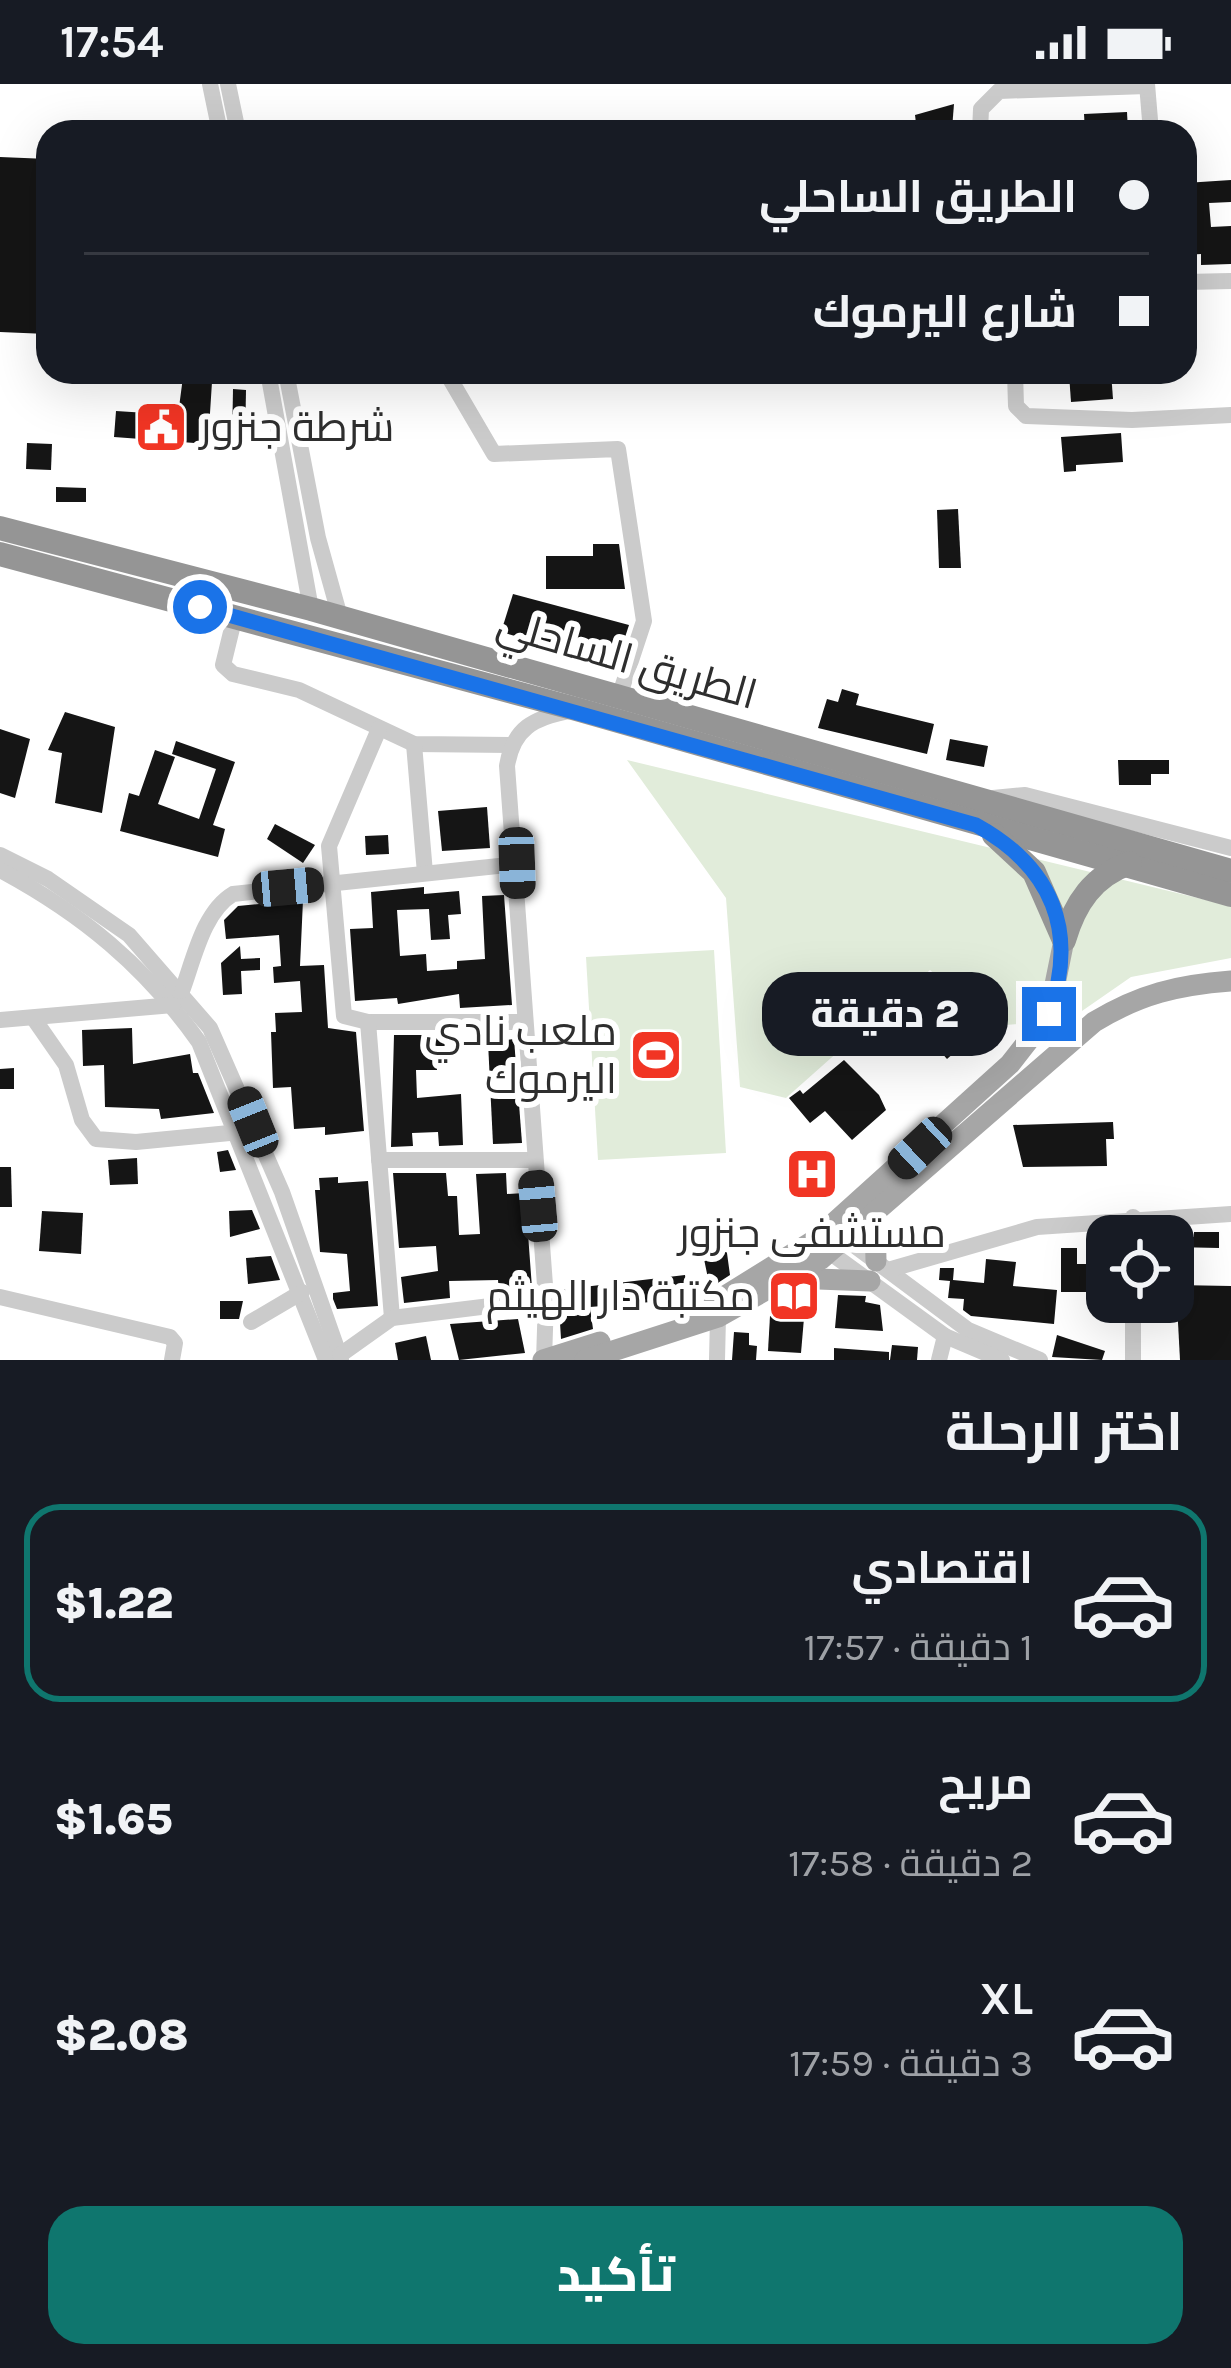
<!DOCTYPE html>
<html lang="ar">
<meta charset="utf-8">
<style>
:root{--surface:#171b24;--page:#20242c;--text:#f1f3f6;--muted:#9ea1a6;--line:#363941;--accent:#0f766e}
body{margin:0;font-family:Karla,Cairo,sans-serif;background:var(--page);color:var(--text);direction:rtl;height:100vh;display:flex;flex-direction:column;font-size:45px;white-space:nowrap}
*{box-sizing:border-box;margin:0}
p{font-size:39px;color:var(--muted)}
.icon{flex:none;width:66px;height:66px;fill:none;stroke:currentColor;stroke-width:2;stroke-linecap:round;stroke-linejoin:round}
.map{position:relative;height:1276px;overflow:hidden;direction:ltr}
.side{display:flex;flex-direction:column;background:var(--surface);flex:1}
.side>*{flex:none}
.guide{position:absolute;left:36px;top:36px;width:1161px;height:264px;border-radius:36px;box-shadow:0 12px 48px #0002;direction:rtl;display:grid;align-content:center;height:264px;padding:0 48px;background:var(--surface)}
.tools{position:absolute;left:1086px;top:1131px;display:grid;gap:24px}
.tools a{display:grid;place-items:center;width:108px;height:108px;border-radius:24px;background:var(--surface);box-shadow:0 12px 48px #0002;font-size:60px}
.end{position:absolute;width:54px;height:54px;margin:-27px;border:15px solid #1a73e8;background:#fff;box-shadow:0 0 0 6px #fff}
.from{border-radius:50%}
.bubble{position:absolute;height:84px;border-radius:36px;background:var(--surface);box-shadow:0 12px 48px #0002;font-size:39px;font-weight:800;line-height:84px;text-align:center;direction:rtl}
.car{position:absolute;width:36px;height:72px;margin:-36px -18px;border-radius:15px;box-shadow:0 0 9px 3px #0007;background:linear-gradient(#222 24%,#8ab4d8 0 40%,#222 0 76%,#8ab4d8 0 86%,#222 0)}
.guide b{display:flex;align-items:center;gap:42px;height:114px;font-size:45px}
.guide b+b{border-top:3px solid var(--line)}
.guide i{width:30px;height:30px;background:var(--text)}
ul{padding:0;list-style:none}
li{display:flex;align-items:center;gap:36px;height:198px;margin:0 24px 18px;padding:0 24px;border:6px solid transparent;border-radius:36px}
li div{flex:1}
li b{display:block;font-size:45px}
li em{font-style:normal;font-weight:800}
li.selected{border-color:var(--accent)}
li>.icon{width:108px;height:108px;stroke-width:1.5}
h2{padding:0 48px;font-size:54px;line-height:144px}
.action{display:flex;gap:24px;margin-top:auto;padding:24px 48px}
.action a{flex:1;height:138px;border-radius:36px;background:var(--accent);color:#fff;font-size:48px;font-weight:800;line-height:138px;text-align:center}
.status{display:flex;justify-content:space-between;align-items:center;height:84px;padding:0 60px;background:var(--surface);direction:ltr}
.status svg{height:33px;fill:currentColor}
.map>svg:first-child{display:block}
</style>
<div class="status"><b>17:54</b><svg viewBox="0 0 49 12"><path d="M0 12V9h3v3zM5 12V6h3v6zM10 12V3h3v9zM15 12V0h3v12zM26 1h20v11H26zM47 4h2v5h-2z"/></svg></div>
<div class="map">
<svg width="1231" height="1276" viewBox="0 0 1231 1276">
<rect width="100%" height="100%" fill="#fff"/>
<g fill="#e1ecda">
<path d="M627,676l604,146v52l-100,19 -62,43 -76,6 -63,-56 -144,128 -46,-11 -14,-189z"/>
<path d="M714,866l12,203 -128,7 -12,-203z"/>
</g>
<g fill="#151515">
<path d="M954,20l-2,25 -35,3 -2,-17z"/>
<path d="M1127,28l1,20h-43l-1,-18z"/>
<path d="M707,36v12h-30v-11z"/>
<path d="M0,73l48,2 -1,175 -47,-2z"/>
<path d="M1231,96v22l-22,1 2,24 20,-1v38l-30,1v-11l-16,1v-72z"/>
<path d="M1096,288h15l2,27 -42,3 -2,-28z"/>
<path d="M183,293l29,5 -4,62 -94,-7 2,-26 62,4z"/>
<path d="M233,305l13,1 -1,54h-13z"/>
<path d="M1121,349l2,29 -47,3v6l-12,1 -3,-35z"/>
<path d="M27,359l25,1 -1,26 -25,-1z"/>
<path d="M56,403l30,1v14h-30z"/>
<path d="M958,425l3,59h-22l-2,-58z"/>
<path d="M593,460h26l6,45h-79v-33h47z"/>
<path d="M513,510l116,31 -13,40 -115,-33z"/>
<path d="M842,605l17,5 -3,11 78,19 -7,30 -109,-26 9,-29 11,3z"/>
<path d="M65,628l50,15 -13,86 -47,-10 7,-50 -14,-3z"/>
<path d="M0,645l30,10 -15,59 -15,-5z"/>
<path d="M950,655l38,7 -4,21 -38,-7z"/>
<path d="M176,657l59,21 -22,63 12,4 -7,28 -98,-26 9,-38 10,3 16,-46 20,7 -17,47 41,15 17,-50 -44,-15z"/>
<path d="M1118,676h51v14h-18v11h-32z"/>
<path d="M487,723l3,41 -48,3 -4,-40z"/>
<path d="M275,740l40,21 -12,18 -36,-24z"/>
<path d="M388,751l1,19 -23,1 -1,-19z"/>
<path d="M424,803v7l35,-3 2,23 -13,1 2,24 -19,1 -2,-31 -32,1 3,46 26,-2 1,17 30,-2v-8l28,-2 -3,-63 22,-1 8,110 -52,3 -1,-14 -61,10 -1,-6 -42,3 -5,-72 23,-1 -2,-36z"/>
<path d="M303,816l-3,66 24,-1 4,63 28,4 8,99 -39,4v-8l-31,2 -3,-42 -18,1 -2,-56h5l-1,-19 27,-1 -2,-31 -26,2 -1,-16 8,-1 -2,-31 -53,4 -2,-19 14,-14z"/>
<path d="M240,862l1,13 19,-1v12l-19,1 1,23 -19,1 -2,-32z"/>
<path d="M939,919l33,34 -25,22 -31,-36z"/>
<path d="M132,944l1,36 57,-10 3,19h5l16,40 -53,6 -2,-10 -54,-2 -1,-42 -21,1 -1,-36z"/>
<path d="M394,951h50l1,17h-9l1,18h-21l1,28 44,-4 2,51 -24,1 -1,-14 -26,1 1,13 -22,1z"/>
<path d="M514,955l8,104 -29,1 -5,-102z"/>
<path d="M844,976l35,35 7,15 -34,30 -27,-29 -15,12 -21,-25 11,-8 3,4z"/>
<path d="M14,984v21h-14v-20z"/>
<path d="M1113,1038l1,17h-8l1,27 -84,1 -10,-42z"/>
<path d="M228,1066l8,20 -16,2 -3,-20z"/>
<path d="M137,1074l1,26 -28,1 -2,-25z"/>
<path d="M0,1083h11l1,40h-12z"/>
<path d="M393,1089h53l2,23h9l2,39 21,-1 -4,-60 30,-1 1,21 18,-1 7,95 -33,4 -1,-12 -49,1 1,17 -46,5 -3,-26 37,-6 -2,-25 -37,2z"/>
<path d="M338,1093v6l30,-2 10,125 -41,3 -4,-10v-6l17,-2 -3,-37 -27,-2 -5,-62h5l-1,-12z"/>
<path d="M252,1126l8,19 -30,8 -1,-26z"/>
<path d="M42,1127l41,2 -2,41 -42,-3z"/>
<path d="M723,1140l7,51 -20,13 -6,-29 -10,1 -9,-33z"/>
<path d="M1194,1148h25v16l-46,-1v-10h21z"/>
<path d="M1061,1164h16v16h16v28h-32z"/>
<path d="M271,1172l9,24 -32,4 -2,-26z"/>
<path d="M986,1175l30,3 -3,24 44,4 -3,34 -83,-8 -8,-6 1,-11 -16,-1 2,-17 -11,-1 1,-12h14l-1,12 31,3z"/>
<path d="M685,1191l3,24 -98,8 3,22 -32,10 -3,-49z"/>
<path d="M1176,1201l55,1v74h-51z"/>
<path d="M838,1211l28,1 -1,6 15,3 3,26 -48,-3z"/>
<path d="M220,1217h23l-4,18h-19z"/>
<path d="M770,1232l34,2 -3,35 -33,-2z"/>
<path d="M518,1235l7,34 -66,7 -9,-36z"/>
<path d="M734,1248l15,1v12l8,1 -1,14h-24z"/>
<path d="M1057,1251l48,16 -3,9 -50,-3z"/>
<path d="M426,1252l5,24h-33l-3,-17z"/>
<path d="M892,1261l26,2 -1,13h-27z"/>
<path d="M834,1264l55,4v8h-55z"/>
</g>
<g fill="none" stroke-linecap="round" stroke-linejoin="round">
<g stroke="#cbcbcb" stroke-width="16">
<path d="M210,0l10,48"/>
<path d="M228,0l10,48"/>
<path d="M1147,0l4,48"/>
<path d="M980,48l1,-23 18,-18 148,-5"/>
<path d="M1185,198l46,-1"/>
<path d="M268,288l43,237"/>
<path d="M286,288l32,166 22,79"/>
<path d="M446,288l48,82 124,-5 26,172 -25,76"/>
<path d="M1015,288l1,34 10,10 106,4 99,-5"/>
<path d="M235,532l-12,49 10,9 66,16 115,54 96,1"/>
<path d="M379,645l-50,117 15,170 24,6h154"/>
<path d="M414,660l11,129"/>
<path d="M993,714l32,-3 206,53"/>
<path d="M0,771l48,24 81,56 81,93 72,164 59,168"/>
<path d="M0,786c82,44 145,96 199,172l127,318"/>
<path d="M182,907c12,-32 21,-79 51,-97l284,-30"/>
<path d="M34,935l32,46 16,55 14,19 40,3 104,-10"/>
<path d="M0,936l173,-15"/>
<path d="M368,938l24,296"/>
<path d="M379,1076h155"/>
<path d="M1133,1133v19"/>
<path d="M839,1150l129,96 72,30"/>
<path d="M821,1162l124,90 57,24"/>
<path d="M888,1186l149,-43 194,-13"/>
<path d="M0,1213l170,40 5,6 -3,17"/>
<path d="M1133,1218v58"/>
<path d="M251,1238l51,-30"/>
<path d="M340,1271l52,-37 154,-19"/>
<path d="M544,1276l2,-61 -39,-533c6,-38 27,-48 62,-55"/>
<path d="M717,1276l1,-43"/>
<path d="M939,1276l6,-24"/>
</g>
<g stroke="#a6a6a6" stroke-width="21">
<path d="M875,1129l1,48"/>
<path d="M792,1194l78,3"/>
<path d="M714,1219l101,-63 195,-176 39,-50 15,-74"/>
<path d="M543,1276l57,-18"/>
<path d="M585,1276l133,-43 103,-58 273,-237c46,-28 84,-37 137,-41"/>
</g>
<g stroke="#959595" stroke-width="24">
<path d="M0,444l311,81 920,262"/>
<path d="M0,470l576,155 655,186"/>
<path d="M994,751l40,37 29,66"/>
<path d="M1064,856c11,-37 29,-64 66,-77"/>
</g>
</g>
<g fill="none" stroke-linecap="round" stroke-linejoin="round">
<path stroke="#1a73e8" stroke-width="15" d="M200,523l776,218c76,42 103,106 73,189"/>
</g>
<defs>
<g id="civic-square" transform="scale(2.7)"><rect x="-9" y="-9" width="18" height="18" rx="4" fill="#f13524" stroke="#fff"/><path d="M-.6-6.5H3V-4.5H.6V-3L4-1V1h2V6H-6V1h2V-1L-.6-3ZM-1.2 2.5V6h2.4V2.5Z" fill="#fff"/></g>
<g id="stadium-square" transform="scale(2.7)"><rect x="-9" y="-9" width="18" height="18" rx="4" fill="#f13524" stroke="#fff"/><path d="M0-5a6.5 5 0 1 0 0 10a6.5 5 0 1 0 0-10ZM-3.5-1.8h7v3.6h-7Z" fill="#fff"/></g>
<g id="hospital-square" transform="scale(2.7)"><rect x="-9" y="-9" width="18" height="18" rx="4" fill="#f13524" stroke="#fff"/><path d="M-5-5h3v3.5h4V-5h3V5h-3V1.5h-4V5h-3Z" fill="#fff"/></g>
<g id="library-square" transform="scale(2.7)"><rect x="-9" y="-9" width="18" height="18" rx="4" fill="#f13524" stroke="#fff"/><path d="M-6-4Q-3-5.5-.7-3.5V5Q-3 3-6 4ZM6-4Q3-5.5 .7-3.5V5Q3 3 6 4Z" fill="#fff"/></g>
</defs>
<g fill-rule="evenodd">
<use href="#civic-square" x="161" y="343"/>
<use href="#stadium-square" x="656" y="971"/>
<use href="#hospital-square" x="812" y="1090"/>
<use href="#library-square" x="794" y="1212"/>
</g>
<g text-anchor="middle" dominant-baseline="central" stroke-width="12" stroke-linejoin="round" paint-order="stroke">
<g font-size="42" fill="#2e2e2e" stroke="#fff" text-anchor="end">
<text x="200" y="343" text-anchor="start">شرطة جنزور</text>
<text x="617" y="947">ملعب نادي<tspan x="617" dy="48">اليرموك</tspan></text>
<text x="812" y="1149" text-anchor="middle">مستشفى جنزور</text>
<text x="755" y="1212">مكتبة دار الهيثم</text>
</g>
<g font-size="42" fill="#2e2e2e" stroke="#fff">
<text transform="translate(627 575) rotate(16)">الطريق الساحلي</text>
</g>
</g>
</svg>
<div class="tools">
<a><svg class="icon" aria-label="locate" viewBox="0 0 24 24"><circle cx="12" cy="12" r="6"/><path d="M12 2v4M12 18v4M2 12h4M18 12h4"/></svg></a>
</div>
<i class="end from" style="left:200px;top:523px"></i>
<i class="end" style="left:1049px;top:930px"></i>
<div class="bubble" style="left:762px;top:888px;width:246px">2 دقيقة</div>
<i class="car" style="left:517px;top:779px;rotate:178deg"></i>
<i class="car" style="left:288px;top:803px;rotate:85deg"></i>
<i class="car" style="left:253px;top:1038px;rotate:338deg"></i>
<i class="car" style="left:920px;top:1064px;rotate:227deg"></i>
<i class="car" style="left:538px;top:1122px;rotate:355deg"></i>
<div class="guide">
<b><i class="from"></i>الطريق الساحلي</b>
<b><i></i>شارع اليرموك</b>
</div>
</div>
<section class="side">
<h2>اختر الرحلة</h2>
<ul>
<li class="selected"><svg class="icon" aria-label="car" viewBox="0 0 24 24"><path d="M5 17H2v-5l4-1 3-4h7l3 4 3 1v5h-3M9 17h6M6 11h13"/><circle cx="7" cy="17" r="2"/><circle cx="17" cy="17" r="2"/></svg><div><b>اقتصادي</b><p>1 دقيقة · 17:57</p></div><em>$1.22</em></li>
<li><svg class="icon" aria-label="car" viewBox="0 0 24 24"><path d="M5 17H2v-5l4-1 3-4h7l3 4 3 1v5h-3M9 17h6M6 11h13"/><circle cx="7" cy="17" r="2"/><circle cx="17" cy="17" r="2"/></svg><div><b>مريح</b><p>2 دقيقة · 17:58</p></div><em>$1.65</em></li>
<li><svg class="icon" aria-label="car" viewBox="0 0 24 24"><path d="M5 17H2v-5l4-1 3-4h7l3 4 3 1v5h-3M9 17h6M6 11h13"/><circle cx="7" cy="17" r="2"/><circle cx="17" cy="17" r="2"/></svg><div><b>XL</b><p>3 دقيقة · 17:59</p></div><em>$2.08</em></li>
</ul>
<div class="action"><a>تأكيد</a></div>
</section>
